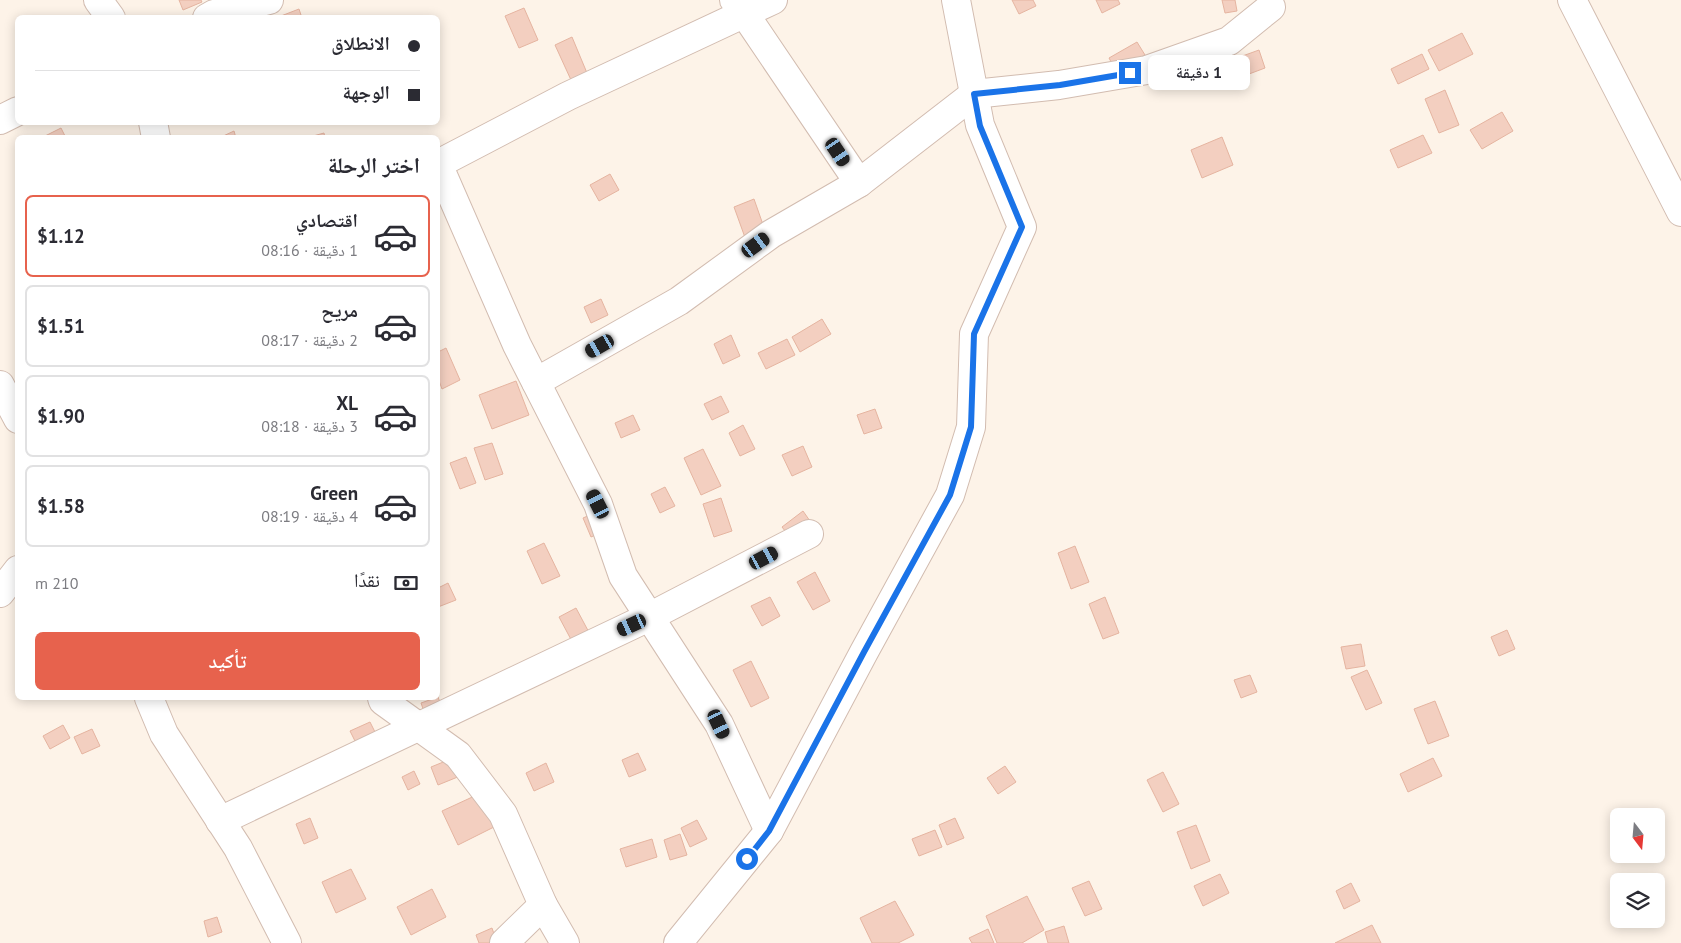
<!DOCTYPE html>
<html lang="ar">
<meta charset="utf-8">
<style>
:root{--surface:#fff;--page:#f7f7f7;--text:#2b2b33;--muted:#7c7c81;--line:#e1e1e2;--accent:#e7624d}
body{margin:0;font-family:"PT Sans","Noto Naskh Arabic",sans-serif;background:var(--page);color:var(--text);direction:rtl;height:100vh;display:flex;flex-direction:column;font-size:19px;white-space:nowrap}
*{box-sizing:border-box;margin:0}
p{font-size:16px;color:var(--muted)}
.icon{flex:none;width:28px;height:28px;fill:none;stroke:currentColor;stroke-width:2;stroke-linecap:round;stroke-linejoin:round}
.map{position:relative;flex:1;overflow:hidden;direction:ltr}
.panel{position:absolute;left:15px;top:135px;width:425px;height:565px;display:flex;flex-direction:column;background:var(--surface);border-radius:8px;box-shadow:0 2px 12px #0003;direction:rtl}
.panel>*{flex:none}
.top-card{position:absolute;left:15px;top:15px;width:425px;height:110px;border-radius:8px;box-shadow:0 2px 12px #0003;direction:rtl;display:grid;align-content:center;height:110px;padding:0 20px;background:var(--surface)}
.needle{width:32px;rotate:164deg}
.buttons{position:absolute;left:1610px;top:808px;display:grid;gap:10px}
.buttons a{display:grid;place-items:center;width:55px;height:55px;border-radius:8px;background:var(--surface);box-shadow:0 2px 12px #0003;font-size:25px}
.end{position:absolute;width:22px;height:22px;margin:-11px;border:6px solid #1a73e8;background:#fff;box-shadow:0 0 0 2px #fff}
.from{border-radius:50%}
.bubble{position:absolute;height:35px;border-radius:8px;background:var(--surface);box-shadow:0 2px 12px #0003;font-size:16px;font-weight:600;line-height:35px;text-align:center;direction:rtl}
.car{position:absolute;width:15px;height:30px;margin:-15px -8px;border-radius:6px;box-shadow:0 0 4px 1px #0007;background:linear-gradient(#222 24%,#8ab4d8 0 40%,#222 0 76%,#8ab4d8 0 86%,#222 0)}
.top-card b{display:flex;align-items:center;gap:18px;height:48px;font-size:19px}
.top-card b+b{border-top:1px solid var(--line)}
.top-card i{width:12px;height:12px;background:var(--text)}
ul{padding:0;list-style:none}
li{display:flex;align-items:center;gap:15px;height:82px;margin:0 10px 8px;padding:0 10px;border:2px solid var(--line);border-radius:8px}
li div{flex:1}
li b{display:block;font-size:19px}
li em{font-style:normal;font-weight:600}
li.current{border-color:var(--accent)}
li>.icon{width:45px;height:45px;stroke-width:1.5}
h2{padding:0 20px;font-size:22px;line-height:60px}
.pay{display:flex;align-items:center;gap:12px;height:55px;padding:0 20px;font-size:19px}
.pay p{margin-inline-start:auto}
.button{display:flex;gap:10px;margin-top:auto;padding:10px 20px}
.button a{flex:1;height:58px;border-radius:8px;background:var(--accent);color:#fff;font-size:20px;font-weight:600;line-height:58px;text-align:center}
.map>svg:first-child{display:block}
</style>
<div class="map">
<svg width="1681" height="943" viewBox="0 0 1681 943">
<rect width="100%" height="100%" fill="#fdf3e8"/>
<g fill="#f3cfc0" stroke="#e5b4a0">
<path d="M179,0h22l1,2 -19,8z"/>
<path d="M1012,0h21l3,6 -17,8z"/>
<path d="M1096,0h22l2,4 -18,9z"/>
<path d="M1222,0h13l2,11 -12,2z"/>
<path d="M524,8l14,32 -19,8 -14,-32z"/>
<path d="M299,9l3,9h-20l-1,-2z"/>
<path d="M1462,33l11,21 -34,17 -11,-21z"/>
<path d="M572,37l15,36 -16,7 -16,-35z"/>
<path d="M1137,42l8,13 -28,18 -8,-15z"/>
<path d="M1259,50l6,18 -32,12 -7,-18z"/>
<path d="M1422,54l7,15 -31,15 -7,-15z"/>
<path d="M1445,90l14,35 -20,8 -14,-34z"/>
<path d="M1502,112l11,19 -31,18 -12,-19z"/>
<path d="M61,128l5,10h-25z"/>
<path d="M234,131l2,7h-17z"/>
<path d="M324,133l1,5h-19z"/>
<path d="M1423,135l9,18 -34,15 -8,-18z"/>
<path d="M1222,137l11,28 -31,13 -11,-28z"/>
<path d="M610,174l9,16 -20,11 -9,-16z"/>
<path d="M754,199l13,37 -20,7 -13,-36z"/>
<path d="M601,299l7,16 -17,8 -7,-16z"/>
<path d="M822,319l9,15 -31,18 -8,-15z"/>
<path d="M731,335l9,21 -17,8 -9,-20z"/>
<path d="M787,339l8,16 -29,14 -8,-16z"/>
<path d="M446,348l14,32 -18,9 -4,-11v-26z"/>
<path d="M516,381l13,34 -37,14 -13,-34z"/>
<path d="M721,396l8,16 -17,8 -8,-16z"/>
<path d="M875,409l7,19 -18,6 -7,-19z"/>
<path d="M633,415l7,15 -19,8 -6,-15z"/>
<path d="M743,425l12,24 -15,7 -11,-23z"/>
<path d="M492,443l11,31 -18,6 -11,-32z"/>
<path d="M803,446l9,21 -20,9 -10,-21z"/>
<path d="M703,449l18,37 -20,9 -17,-37z"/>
<path d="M466,457l10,26 -16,6 -10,-26z"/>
<path d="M665,487l10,19 -15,7 -9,-19z"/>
<path d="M721,498l11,33 -18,6 -11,-33z"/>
<path d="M604,509l8,19 -21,9 -8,-19z"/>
<path d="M803,511l7,10 -21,15 -7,-9z"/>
<path d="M544,543l16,33 -18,8 -15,-33z"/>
<path d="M1075,546l14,36 -18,7 -13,-36z"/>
<path d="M815,572l15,29 -17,9 -16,-28z"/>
<path d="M448,583l8,17 -18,7v-19z"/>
<path d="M770,597l10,19 -18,10 -11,-20z"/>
<path d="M1105,597l14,36 -16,6 -14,-35z"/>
<path d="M576,608l16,30 -17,9 -16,-30z"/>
<path d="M1507,630l8,19 -16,7 -8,-19z"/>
<path d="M1361,644l4,22 -19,3 -5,-22z"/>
<path d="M751,661l18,37 -18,9 -18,-37z"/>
<path d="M1367,670l15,33 -16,7 -15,-33z"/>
<path d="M1250,675l7,17 -16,6 -7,-18z"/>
<path d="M438,697l6,16 -17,7 -6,-17z"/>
<path d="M1435,701l14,35 -21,8 -14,-35z"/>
<path d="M370,722l10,20 -20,9 -10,-20z"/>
<path d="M63,725l7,13 -20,11 -7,-13z"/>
<path d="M92,729l8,17 -18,8 -8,-17z"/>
<path d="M638,753l8,17 -17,7 -7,-17z"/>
<path d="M463,754l7,18 -32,13 -7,-18z"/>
<path d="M1433,758l9,18 -34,16 -8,-18z"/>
<path d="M546,763l8,19 -20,9 -8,-18z"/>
<path d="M1005,766l11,16 -18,12 -11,-16z"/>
<path d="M414,771l6,13 -12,6 -6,-13z"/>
<path d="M1163,772l16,32 -16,8 -16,-32z"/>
<path d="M481,793l15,33 -38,19 -16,-34z"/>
<path d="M310,818l8,20 -14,6 -8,-20z"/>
<path d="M955,818l9,20 -17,7 -8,-20z"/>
<path d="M697,820l10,19 -17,8 -9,-19z"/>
<path d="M1196,825l14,36 -19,8 -14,-37z"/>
<path d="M935,830l7,17 -23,9 -7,-17z"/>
<path d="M680,834l7,21 -17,5 -6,-20z"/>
<path d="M652,839l5,18 -31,10 -6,-18z"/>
<path d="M351,869l15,30 -30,14 -14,-31z"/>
<path d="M1220,874l9,19 -26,13 -9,-20z"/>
<path d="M1089,881l13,28 -17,7 -13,-28z"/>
<path d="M1351,883l9,18 -16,8 -8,-18z"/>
<path d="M432,889l14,28 -35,18 -14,-28z"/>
<path d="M1027,896l17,34 -22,13h-25l-11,-27z"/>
<path d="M895,901l19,34 -16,8h-26l-12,-25z"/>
<path d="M217,917l5,15 -14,5 -4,-16z"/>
<path d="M1372,925l9,18h-46z"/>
<path d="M1064,926l5,17h-21l-3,-11z"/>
<path d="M492,928l5,15h-18l-3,-8z"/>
<path d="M988,929l6,14h-22l-3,-5z"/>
</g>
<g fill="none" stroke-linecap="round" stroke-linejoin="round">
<g stroke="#d2bcb0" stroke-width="30">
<g id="minor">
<path d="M98,0l13,18"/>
<path d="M734,0l10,13 115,170"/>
<path d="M1572,0l109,212"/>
<path d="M207,18l7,-4 55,-14"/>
<path d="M0,120l18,-9"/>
<path d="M153,122l3,16"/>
<path d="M438,164l79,181 81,159 25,72 96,148 50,107"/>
<path d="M438,164l130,-68 205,-96"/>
<path d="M536,382l143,-81 92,-67 88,-51 115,-89 85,-9 88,-15 82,-29 42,-34"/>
<path d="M0,385l18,34"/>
<path d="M0,593l18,-23"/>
<path d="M149,698l15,36 74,114 49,95"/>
<path d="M382,698l1,3 75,54 45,59 40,91 22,38"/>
<path d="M220,821l429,-204 160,-83"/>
<path d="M504,943l39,-38"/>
<path d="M678,943l91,-112 95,-179 86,-157 21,-68 3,-93 48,-107 -42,-102 -24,-125"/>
</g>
</g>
<use href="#minor" stroke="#fff" stroke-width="28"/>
</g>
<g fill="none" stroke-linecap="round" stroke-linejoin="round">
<path stroke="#1a73e8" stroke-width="6" d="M747,859l22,-28 95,-179 86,-157 21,-68 3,-93 48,-107 -42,-101 -6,-32 86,-9 70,-12"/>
</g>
</svg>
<div class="buttons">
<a><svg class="needle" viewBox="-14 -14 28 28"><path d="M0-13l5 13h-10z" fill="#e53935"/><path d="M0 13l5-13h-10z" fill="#7c7c81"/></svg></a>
<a><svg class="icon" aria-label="layers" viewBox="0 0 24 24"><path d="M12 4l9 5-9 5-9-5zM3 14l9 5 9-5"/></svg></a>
</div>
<i class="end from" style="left:747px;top:859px"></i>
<i class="end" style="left:1130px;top:73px"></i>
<div class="bubble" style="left:1148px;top:55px;width:102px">1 دقيقة</div>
<i class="car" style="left:838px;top:152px;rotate:146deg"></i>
<i class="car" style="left:756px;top:245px;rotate:54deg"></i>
<i class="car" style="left:600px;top:346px;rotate:240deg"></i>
<i class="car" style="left:598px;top:504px;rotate:333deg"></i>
<i class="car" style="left:764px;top:558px;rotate:62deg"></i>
<i class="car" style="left:632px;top:625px;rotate:245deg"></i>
<i class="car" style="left:719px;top:724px;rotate:155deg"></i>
<div class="top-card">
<b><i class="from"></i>الانطلاق</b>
<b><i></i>الوجهة</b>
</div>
<section class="panel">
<h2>اختر الرحلة</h2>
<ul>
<li class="current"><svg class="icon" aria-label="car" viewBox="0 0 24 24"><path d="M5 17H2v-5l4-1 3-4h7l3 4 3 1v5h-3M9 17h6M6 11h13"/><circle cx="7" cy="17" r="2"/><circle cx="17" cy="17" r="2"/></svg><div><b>اقتصادي</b><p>1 دقيقة · 08:16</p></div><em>$1.12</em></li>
<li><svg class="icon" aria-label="car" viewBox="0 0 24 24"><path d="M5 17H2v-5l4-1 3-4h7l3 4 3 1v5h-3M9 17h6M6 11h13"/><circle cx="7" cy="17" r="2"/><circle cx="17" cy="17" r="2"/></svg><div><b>مريح</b><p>2 دقيقة · 08:17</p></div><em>$1.51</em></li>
<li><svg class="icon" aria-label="car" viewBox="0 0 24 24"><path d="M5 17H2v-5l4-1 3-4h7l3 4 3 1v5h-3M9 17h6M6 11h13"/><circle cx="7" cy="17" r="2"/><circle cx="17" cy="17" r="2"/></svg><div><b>XL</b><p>3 دقيقة · 08:18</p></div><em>$1.90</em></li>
<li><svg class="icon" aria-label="car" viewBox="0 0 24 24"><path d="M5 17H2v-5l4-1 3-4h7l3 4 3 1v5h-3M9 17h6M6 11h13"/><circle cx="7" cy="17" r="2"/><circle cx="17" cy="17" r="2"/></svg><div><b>Green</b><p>4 دقيقة · 08:19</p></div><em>$1.58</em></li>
</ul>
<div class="pay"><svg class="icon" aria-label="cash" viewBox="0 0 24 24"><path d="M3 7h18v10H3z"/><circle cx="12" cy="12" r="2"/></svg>نقدًا<p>210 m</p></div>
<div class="button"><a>تأكيد</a></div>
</section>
</div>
